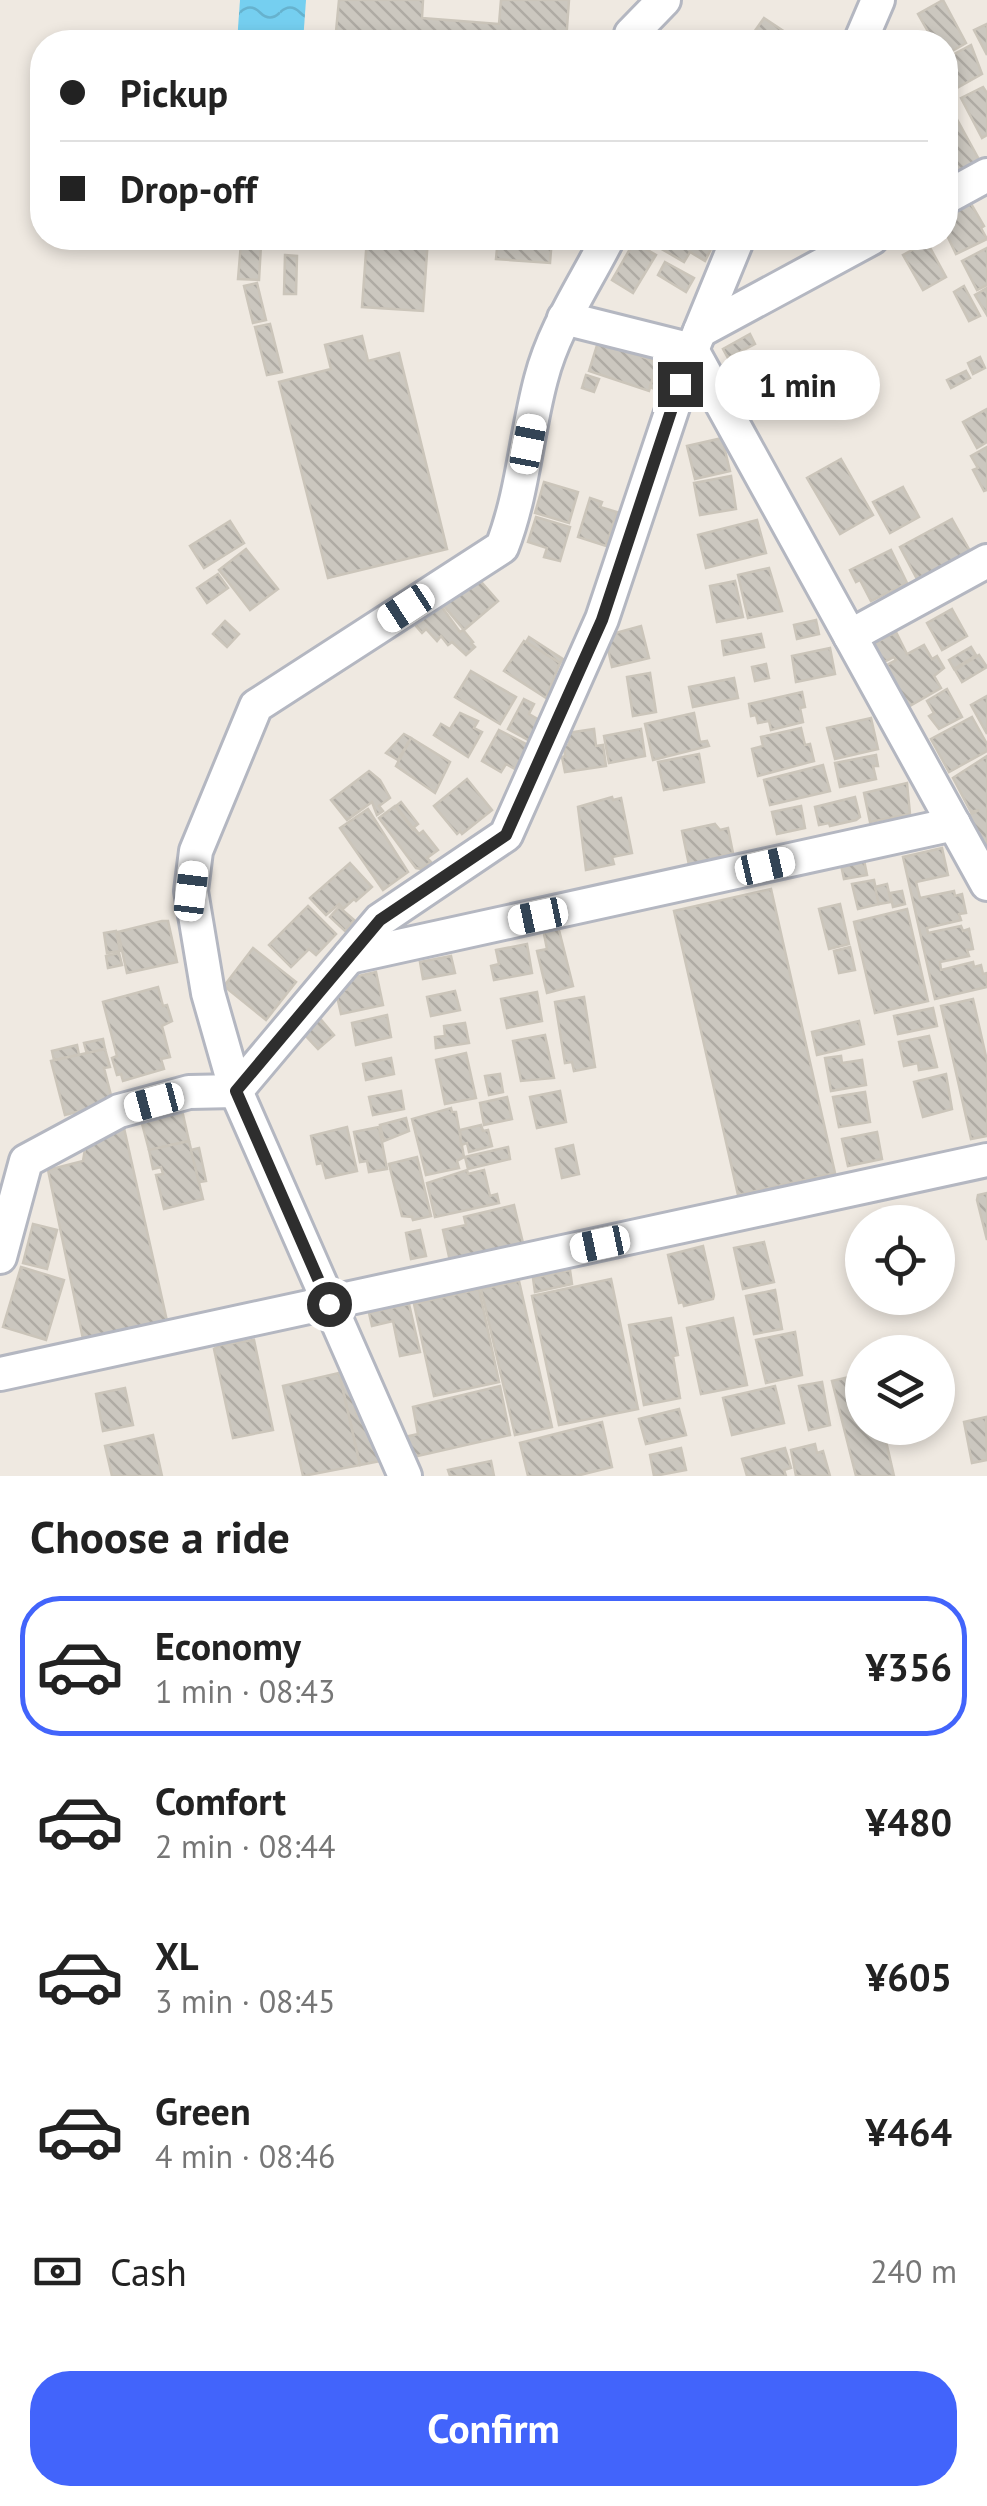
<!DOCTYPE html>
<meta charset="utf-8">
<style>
:root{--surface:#fff;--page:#f6f6f6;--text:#222;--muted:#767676;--line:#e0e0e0;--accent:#4264fb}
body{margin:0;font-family:"PT Sans",sans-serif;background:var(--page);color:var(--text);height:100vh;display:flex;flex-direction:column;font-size:38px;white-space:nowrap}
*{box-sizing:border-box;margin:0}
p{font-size:32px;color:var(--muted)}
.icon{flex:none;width:55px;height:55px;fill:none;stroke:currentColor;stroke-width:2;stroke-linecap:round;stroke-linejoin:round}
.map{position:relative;height:1476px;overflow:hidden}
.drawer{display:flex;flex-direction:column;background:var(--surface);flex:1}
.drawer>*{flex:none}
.top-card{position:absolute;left:30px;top:30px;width:928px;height:220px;border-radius:40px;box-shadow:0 5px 15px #0003;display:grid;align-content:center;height:220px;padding:0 30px;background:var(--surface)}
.controls{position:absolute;left:845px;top:1205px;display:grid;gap:20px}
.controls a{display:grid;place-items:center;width:110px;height:110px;border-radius:50%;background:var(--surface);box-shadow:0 5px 15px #0003;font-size:50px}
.end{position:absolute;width:45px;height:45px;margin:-22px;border:12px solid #2e2e2e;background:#fff;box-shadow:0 0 0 5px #fff}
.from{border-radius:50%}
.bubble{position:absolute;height:70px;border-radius:35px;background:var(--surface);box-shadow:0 5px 15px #0003;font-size:32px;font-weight:600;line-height:70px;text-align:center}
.car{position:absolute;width:30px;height:60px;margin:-30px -15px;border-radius:12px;box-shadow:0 0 8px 2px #0007;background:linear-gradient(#fff 24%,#345 0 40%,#fff 0 76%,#345 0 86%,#fff 0)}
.top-card b{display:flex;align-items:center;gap:35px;height:95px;font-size:38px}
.top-card b+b{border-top:2px solid var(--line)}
.top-card i{width:25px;height:25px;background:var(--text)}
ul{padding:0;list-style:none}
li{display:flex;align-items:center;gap:30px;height:140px;margin:0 20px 15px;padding:0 10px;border:5px solid transparent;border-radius:40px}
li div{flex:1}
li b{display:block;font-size:38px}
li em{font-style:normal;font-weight:600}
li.active{border-color:var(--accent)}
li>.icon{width:90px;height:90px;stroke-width:1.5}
h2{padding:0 30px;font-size:45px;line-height:120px}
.pay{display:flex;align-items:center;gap:25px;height:110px;padding:0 30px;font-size:38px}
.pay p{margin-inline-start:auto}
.action{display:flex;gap:20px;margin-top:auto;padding:20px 30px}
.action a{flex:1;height:115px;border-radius:40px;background:var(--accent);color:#fff;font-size:40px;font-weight:600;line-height:115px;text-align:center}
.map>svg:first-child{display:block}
</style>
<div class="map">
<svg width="987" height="1476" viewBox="0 0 987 1476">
<defs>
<pattern id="water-waves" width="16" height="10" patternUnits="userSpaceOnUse" patternTransform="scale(2.5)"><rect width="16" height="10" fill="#75cff0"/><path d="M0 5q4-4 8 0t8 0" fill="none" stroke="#66b2ce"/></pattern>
<pattern id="building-back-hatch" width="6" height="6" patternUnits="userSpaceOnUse" patternTransform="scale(2.5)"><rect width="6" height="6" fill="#cbc7bf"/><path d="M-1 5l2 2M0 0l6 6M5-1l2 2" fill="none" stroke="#afaba4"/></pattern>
</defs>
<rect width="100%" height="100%" fill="#efe9e1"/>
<path fill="url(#water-waves)" d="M240,0h66l-3,42h-66z"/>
<g fill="url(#building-back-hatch)" stroke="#cbc5ba" stroke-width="2.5">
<path d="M339,0h84l-1,18 77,6 2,-24h68l-3,42h-231z"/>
<path d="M943,0l23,43 -21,12v-13h-11l-16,-28z"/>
<path d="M764,18l36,24h-53z"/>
<path d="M987,24v31l-13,-25z"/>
<path d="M971,45l11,29 -27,15 -10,-17v-13z"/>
<path d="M983,87l4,6v42l-5,3 -21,-40z"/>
<path d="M947,101l35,64 -24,13 -13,-23z"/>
<path d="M970,202l14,24 -3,2 6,11 -31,15 -11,-23v-16z"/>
<path d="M367,238h61l-5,73 -61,-4z"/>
<path d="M498,238h54l-2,25 -54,-4z"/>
<path d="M667,238h29l16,9 -7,14 -15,-9 -6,10 -24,-14z"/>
<path d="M634,242l22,13 -23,38 -21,-13z"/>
<path d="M927,242l19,35 -23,13 -20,-35z"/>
<path d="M241,243l20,2 -2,35 -21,-1z"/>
<path d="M987,248v37l-10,5 -15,-29z"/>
<path d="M285,255l12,1 -1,38h-12z"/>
<path d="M665,262l29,16 -8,14 -28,-17z"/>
<path d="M257,283l9,37 -13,3 -9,-37z"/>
<path d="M964,286l16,30 -11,5 -15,-29z"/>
<path d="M987,288v27l-12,-20z"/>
<path d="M270,324l12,48 -15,3 -12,-48z"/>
<path d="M750,334l5,10 -27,14 -5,-9z"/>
<path d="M362,336l6,25 31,-8 48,196 -119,29 -49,-196 52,-13 -6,-24z"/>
<path d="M598,342l60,20 -9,29 -60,-20z"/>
<path d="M980,357l5,11 -12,6 -5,-11z"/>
<path d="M658,362l7,2 -8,26 -7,-3z"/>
<path d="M966,371l4,7 -19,10 -4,-8z"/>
<path d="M586,375l13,4 -5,13 -12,-4z"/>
<path d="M987,409v33l-10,6 -14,-26z"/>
<path d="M722,438l8,33 -35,8 -8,-33z"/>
<path d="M987,447v43l-3,1 -11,-21 5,-2 -7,-12z"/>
<path d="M841,459l32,56 -33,19 -33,-56z"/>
<path d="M731,476l5,33 -36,6 -6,-32z"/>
<path d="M544,482l34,10 -9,31 -34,-10z"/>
<path d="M903,487l16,30 -29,16 -17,-31z"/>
<path d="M590,498l12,4 -2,5 17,5 -11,34 -28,-9z"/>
<path d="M536,517l34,10 -10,34 -16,-4 3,-9 -19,-6z"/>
<path d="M952,519l18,32 -42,25 -2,-2 -9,5 -17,-32z"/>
<path d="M757,520l9,33 -60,15 -8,-33z"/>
<path d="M230,521l14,22 -40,25 -14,-22z"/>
<path d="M246,549l32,40 -28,21 -31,-40z"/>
<path d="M891,550l16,33 -36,18 -11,-21 -4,2 -6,-12z"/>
<path d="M769,568l13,43 -34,7 -10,-43z"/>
<path d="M218,574l10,14 -21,15 -10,-15z"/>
<path d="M477,577l21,24 -34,29 -21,-25z"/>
<path d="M735,581l8,36 -26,5 -7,-36z"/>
<path d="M436,599l24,33 3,-2 10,12 -2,1 4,4 -9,8 -14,-13 -4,3 -7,-9 -4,5 -11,-12 -4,4 -13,-15z"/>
<path d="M952,609l15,27 -25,14 -15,-27z"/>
<path d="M816,620l3,14 -22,5 -3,-14z"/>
<path d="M225,621l14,13 -12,13 -14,-13z"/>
<path d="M641,626l8,32 -37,9 -7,-31z"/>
<path d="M896,632l11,22 17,-9 8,14 5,-3 7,12 -10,8 7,12 -33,19 -23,-41 11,-6 -2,-3 -12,6 -10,-18z"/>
<path d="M761,634l3,13 -40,8 -2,-14z"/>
<path d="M529,637l34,22 -3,4 -34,-21z"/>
<path d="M524,641l36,22 -14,35 -42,-27z"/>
<path d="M971,647l5,8 -22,14 -5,-9z"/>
<path d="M830,648l5,26 -39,8 -4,-26z"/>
<path d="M979,655l8,12 -25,15 -7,-12z"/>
<path d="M766,664l3,14 -14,3 -3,-14z"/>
<path d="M471,671l45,26 -16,27 -45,-27z"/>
<path d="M650,673l6,39 -23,4 -6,-39z"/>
<path d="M734,678l4,20 -45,9 -4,-20z"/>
<path d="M947,689l15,28 -23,12 -10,-13 5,-3 -7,-12z"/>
<path d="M802,692l3,15 -5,1 3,14 -32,8 -2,-9 -11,2 -2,-8 -5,1 -2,-12z"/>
<path d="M987,696v38l-16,-29z"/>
<path d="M524,699l10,5 -5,10 12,7 -11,20 -22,-12z"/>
<path d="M460,713l18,8 -4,7 8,4 -14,25 -34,-22 7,-11 9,5z"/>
<path d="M694,713l6,29 7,-1 2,5 -56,14 -8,-36z"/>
<path d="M972,717l15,27v7l-38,21 -18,-33z"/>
<path d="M871,718l7,31 -43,10 -8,-31z"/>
<path d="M801,728l4,17 5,-1 4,17 -56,15 -6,-27 11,-3 -2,-9z"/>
<path d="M594,729l2,17 7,-1 3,21 -41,6 -3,-15 3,-1 -1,-11h5l-2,-12z"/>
<path d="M641,729l4,27 -36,7 -5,-27z"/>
<path d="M499,730l29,15 -13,24 -9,-5 -5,8 -19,-11z"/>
<path d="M404,734l7,4 -13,22 -12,-7z"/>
<path d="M411,738l39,24 -15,31 -39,-27z"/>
<path d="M699,754l5,28 -40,8 -6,-28z"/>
<path d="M876,755l2,11h-5l3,13 -36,8 -5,-24z"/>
<path d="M987,756v94l-19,-34 11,-6 -8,2 -18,-34z"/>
<path d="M823,765l7,26 -60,14 -6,-25z"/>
<path d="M369,771l11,9 10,18 -11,8 4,5 -6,4 -5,-13 -25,18 -16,-20z"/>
<path d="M467,779l25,31 -30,24 -2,-3 -3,3 -23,-28z"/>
<path d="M907,783l3,31 -40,8 -6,-29z"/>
<path d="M612,797l1,3 8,-2 11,55 -20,4 2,7 -28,6 -8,-63z"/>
<path d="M855,797l5,20 -4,3 -26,6 -1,-3 -10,2 -4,-18z"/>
<path d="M401,802l17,22 -5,4 -17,-22z"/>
<path d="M395,806l18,24 2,-1 4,5 4,-3 15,19 -11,8 4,4 -10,7 -5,-1 -37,-50z"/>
<path d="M801,806l4,22 -28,6 -5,-22z"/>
<path d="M368,809l40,63 -25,18 -43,-62z"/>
<path d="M715,824l5,6 8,-2 5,25 -44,12 -7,-34z"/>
<path d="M942,848l6,27 -32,7 4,16 34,-7 1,5 7,-2 4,19 -7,1 2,6 -34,8 1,5 33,-7 2,5 6,-2 4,20 -6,1 2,6 -29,6 1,8 32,-8 1,5 7,-2 2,9 4,-1v14l-52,12 -32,-142z"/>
<path d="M864,860l3,15 -23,4 -3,-14z"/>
<path d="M350,863l22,24 -16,14 -2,-2 -11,10 -4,-5 -13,11 -16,-17z"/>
<path d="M874,880l5,24 -21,5 -6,-25z"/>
<path d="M887,884l4,18 -12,2 -4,-17z"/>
<path d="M771,889l64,284 -97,22 -64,-284z"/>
<path d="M902,891l3,13 -12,3 -3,-14z"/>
<path d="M840,904l9,40 -20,5 -10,-40z"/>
<path d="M308,906l28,28 -20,21 -7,-6 -18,18 -22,-22z"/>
<path d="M339,907l15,13 -9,11 -15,-14z"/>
<path d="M907,909l21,92 -53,12 -21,-91z"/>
<path d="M162,921h6l9,41 -50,11 -9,-41z"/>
<path d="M558,926l15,60 -26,7 -10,-42 10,-2 -4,-20z"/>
<path d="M116,931l4,20 -13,2 -3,-20z"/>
<path d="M527,944l5,29 -38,7 -3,-14 8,-2 -3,-14z"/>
<path d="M850,947l5,23 -16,3 -5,-22z"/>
<path d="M253,948l43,34 -30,38 -42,-34z"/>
<path d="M119,953l3,12 -14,3 -2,-12z"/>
<path d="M451,956l4,17 -32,6 -3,-17z"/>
<path d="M376,972l7,33 -42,9 -5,-22 12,-3 -3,-10z"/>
<path d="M158,987l5,19 4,-1 5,16 -10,5 8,31 -9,2 3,10 -41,12 -2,-7 -4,1 -5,-17 5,-2 -14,-54z"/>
<path d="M455,991l5,19 -29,6 -4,-19z"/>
<path d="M537,992l5,29 -35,7 -6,-29z"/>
<path d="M584,997l11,70 -21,4 -2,-9 -7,1 -10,-61z"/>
<path d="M973,999l14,62v75l-16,3 -30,-133z"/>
<path d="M933,1008l4,18 -39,8 -4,-18z"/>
<path d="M387,1015l4,22 -35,8 -4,-22z"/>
<path d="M318,1016l16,19 -16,14 -15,-16z"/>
<path d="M859,1021l5,23 -47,11 -5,-23z"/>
<path d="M465,1023l4,20 -33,5 -1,-11 10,-1 -1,-10z"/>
<path d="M545,1035l9,43 -33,3 -8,-40z"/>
<path d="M929,1036l8,31 -18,3 -1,-7 -14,3 -5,-24z"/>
<path d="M103,1039l2,10 -18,5 -3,-11z"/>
<path d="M77,1045l2,10 -25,5 -2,-9z"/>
<path d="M105,1049l5,18 -6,1 9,35 -48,12 -14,-54z"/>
<path d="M466,1053l10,45 -31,6 -9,-44z"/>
<path d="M841,1056l1,7 20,-3 4,25 -35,6 -6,-33z"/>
<path d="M391,1058l3,16 -28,6 -3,-16z"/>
<path d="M500,1074l3,18 -14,3 -4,-19z"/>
<path d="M946,1074l6,35 -29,8 -9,-35z"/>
<path d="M401,1091l3,18 -31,6 -4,-18z"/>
<path d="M560,1091l6,31 -29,6 -7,-31z"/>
<path d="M865,1092l5,30 -31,5 -6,-30z"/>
<path d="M507,1097l5,22 -28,6 -4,-22z"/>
<path d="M451,1108l1,4h4l8,45 -7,4 2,7 -33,7 -14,-56z"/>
<path d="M182,1110l7,31 -40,9 -8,-30z"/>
<path d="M406,1118l3,13 -25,10 -4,-16z"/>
<path d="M481,1125l2,6 5,-1 4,16 -23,6 -2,-9 -6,2 -1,-15z"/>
<path d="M347,1127l10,44 -31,7 -4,-15 -5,1 -6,-28z"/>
<path d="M379,1127l8,42 -18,3 -2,-11 -7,1 -6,-30z"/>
<path d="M124,1128l43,193 -84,18 -35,-169 35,-9 3,-18 18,-11z"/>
<path d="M877,1132l5,27 -34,7 -6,-27z"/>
<path d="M189,1141l14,58 -39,10 -8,-34 7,-1 -2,-7 -8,2 -4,-19z"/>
<path d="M573,1145l6,29 -17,4 -6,-29z"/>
<path d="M508,1147l2,12 -42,10 -3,-12z"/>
<path d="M199,1148l7,33 -7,1 -8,-32z"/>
<path d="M417,1157l14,59 -18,4 -1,-3 -10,-1 -13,-52z"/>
<path d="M467,1170l1,4 16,-4 6,26 7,-2 2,9 -64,14 -8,-34z"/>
<path d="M987,1193v47l-10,-40 1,-5z"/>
<path d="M514,1205l9,38 -73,18 -7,-31 23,-5 -2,-8z"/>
<path d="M33,1224l24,6 -10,39 -24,-6z"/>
<path d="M420,1230l6,26 -15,3 -5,-26z"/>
<path d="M764,1242l10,40 -31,7 -9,-41z"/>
<path d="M703,1246l11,49 -1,4 -29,7 -1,-4 -4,1 -11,-48z"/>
<path d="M21,1267l43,13 -18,60 -43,-13z"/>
<path d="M570,1270l2,14 -37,8 -2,-14z"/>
<path d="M611,1279l27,130 -79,16 -27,-129z"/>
<path d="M519,1281l33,146 -37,8 -34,-146z"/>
<path d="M479,1289l20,93 -65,14 -20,-92z"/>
<path d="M775,1290l7,39 -28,5 -8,-38z"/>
<path d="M409,1304l11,48 -20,4 -7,-35 -21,5 -3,-13z"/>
<path d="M671,1318l7,37 -5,1 7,42 -36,7 -15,-80z"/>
<path d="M733,1318l14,67 -46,9 -14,-66z"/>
<path d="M795,1332l7,43 -36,8 -10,-43z"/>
<path d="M254,1340l19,90 -40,8 -19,-89 7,-4z"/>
<path d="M346,1372l11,44 7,-1 21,45 -25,5 -21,-92z"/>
<path d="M339,1373l21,92 -57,11 -20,-90z"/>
<path d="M862,1374v54h21l11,48h-38l-24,-95z"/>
<path d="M822,1382l8,43 -21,5 -10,-44z"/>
<path d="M500,1386l10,49 -97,22 -8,-20 13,-3 -5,-27z"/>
<path d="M775,1386l9,37 -52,12 -9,-37z"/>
<path d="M125,1388l8,37 -30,6 -7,-37z"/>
<path d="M679,1409l7,26 -40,9 -7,-25z"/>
<path d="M986,1417l1,43 -15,3 -8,-41z"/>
<path d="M602,1422l10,45 -36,9h-48l-8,-33z"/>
<path d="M153,1435l9,41h-50l-7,-30z"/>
<path d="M815,1444l2,9 6,-2 7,25h-34l-5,-26z"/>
<path d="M681,1448l5,22 -32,6 -4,-21z"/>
<path d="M785,1448l6,20 -7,2 2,6h-39l-5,-17z"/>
<path d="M491,1461l3,15h-44l-2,-6z"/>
</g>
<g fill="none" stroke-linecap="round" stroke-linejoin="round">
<g stroke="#b4b7c1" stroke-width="38">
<g id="street">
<path d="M630,42l1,-8 33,-34"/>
<path d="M860,42l18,-42"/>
<path d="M945,198l42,-23"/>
<path d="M564,318l128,32 295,534"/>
<path d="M700,331l172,-93"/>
<path d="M850,636l137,-75"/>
<path d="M349,957l605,-133"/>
<path d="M0,1257l26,-96 93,-50 70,-19 47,-1 144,-171 126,-85 96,-216 90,-269 46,-112"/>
<path d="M0,1374l987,-214"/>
<path d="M405,1476l-169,-385 -28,-98 -17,-102 5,-40 60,-145 246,-159c21,-54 24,-112 39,-168 13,-51 44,-95 67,-141"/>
</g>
</g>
<use href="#street" stroke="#fff" stroke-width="32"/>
</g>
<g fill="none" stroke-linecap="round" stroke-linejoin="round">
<path stroke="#2e2e2e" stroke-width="12" d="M329,1304l-93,-213 144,-171 126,-85 96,-215 78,-236"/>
</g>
</svg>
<div class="controls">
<a><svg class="icon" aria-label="locate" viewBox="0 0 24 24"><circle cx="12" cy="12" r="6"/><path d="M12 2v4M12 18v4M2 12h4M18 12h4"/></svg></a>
<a><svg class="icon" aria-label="layers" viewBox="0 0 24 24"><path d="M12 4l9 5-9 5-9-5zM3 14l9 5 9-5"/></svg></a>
</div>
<i class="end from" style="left:329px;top:1304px"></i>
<i class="end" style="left:680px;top:384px"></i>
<div class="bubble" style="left:715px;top:350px;width:165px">1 min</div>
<i class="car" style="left:528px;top:444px;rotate:11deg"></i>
<i class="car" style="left:406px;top:608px;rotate:237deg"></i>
<i class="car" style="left:765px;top:866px;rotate:77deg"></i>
<i class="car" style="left:191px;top:891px;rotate:7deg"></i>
<i class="car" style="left:538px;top:916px;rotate:258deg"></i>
<i class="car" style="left:154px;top:1102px;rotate:255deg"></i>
<i class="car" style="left:600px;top:1244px;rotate:258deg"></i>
<div class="top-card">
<b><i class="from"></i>Pickup</b>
<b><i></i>Drop-off</b>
</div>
</div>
<section class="drawer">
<h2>Choose a ride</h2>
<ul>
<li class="active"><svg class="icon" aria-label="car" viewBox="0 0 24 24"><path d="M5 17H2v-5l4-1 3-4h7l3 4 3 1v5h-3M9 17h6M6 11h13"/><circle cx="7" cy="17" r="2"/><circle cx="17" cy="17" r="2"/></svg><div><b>Economy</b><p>1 min · 08:43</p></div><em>¥356</em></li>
<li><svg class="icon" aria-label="car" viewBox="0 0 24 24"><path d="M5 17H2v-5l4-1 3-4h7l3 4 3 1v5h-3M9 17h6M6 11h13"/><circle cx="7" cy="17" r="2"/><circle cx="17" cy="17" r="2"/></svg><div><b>Comfort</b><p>2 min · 08:44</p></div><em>¥480</em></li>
<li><svg class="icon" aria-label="car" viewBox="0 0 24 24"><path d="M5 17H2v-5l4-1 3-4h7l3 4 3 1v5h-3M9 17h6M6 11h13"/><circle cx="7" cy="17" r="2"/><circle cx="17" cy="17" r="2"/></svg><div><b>XL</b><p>3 min · 08:45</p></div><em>¥605</em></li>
<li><svg class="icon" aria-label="car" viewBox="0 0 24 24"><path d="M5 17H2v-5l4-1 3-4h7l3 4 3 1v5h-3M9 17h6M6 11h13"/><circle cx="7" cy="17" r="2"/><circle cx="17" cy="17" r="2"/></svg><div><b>Green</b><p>4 min · 08:46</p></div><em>¥464</em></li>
</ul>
<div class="pay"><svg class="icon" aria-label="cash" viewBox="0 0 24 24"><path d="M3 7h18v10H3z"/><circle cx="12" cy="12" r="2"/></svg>Cash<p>240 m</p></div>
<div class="action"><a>Confirm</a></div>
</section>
